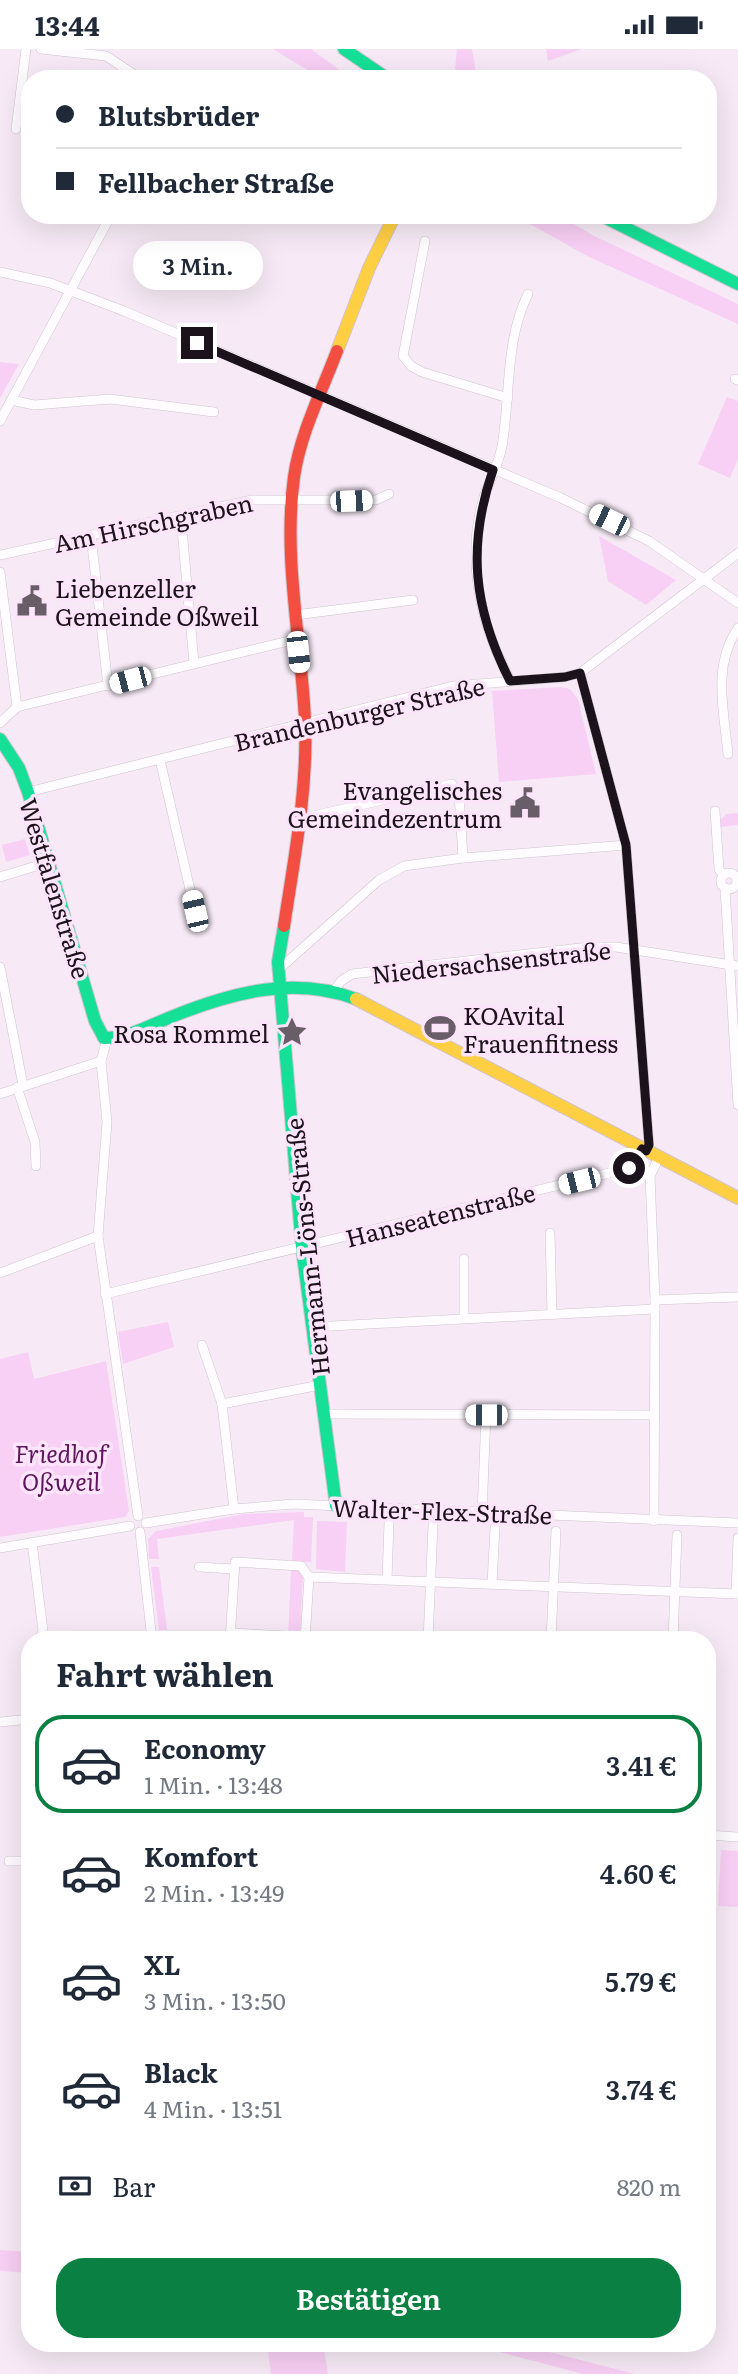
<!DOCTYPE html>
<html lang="de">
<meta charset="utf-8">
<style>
:root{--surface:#fff;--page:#f2f2f3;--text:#1f2937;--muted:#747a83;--line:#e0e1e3;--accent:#0b8043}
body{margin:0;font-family:Literata,serif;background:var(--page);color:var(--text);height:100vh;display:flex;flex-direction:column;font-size:26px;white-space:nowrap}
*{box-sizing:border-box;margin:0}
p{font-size:23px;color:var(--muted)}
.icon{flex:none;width:38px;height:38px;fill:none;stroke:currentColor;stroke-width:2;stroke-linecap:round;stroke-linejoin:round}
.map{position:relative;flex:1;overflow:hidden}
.drawer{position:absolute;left:21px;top:1582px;width:695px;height:721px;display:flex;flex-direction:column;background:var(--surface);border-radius:28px;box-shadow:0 7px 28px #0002}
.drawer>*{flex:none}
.hud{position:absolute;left:21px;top:21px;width:696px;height:154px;border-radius:28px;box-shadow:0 7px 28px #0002;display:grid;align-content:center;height:154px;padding:0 35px;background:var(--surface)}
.end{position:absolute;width:32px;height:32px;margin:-16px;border:9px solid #1c121b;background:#fff;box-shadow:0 0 0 4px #fff}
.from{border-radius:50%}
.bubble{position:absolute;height:49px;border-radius:24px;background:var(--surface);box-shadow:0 7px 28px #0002;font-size:23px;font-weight:600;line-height:49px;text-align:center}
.car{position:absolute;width:21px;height:42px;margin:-21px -10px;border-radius:9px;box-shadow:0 0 5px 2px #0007;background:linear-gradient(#fff 24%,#345 0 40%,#fff 0 76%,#345 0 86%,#fff 0)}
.hud b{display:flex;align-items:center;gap:24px;height:66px;font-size:26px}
.hud b+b{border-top:2px solid var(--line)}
.hud i{width:18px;height:18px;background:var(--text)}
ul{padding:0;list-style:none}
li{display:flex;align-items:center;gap:21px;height:98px;margin:0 14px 10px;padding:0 21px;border:4px solid transparent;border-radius:28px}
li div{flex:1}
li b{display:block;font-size:26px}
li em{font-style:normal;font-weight:600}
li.on{border-color:var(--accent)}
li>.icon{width:63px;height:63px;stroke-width:1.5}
h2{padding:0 35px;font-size:32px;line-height:84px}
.pay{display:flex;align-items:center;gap:18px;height:77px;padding:0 35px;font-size:26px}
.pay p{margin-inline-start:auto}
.primary-button{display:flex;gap:14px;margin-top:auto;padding:14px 35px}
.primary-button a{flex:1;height:80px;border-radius:28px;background:var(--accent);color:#fff;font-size:28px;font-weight:600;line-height:80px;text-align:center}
.status{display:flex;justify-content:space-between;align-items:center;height:49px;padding:0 35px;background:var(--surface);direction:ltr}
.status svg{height:19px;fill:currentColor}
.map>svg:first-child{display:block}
</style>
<div class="status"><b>13:44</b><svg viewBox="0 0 49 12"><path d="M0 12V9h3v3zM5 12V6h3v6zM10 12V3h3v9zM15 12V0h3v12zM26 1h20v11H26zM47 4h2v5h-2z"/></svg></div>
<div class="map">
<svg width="738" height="2325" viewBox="0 0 738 2325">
<rect width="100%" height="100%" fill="#f7eaf6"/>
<g fill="#f8cff5">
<path d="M273,0h38l41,30h-30z"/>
<path d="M457,0h15l5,30h-23z"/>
<path d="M546,0h36l-34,12z"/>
<path d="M514,166h45l33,20 146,69v20l-149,-67z"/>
<path d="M0,313l19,2 -19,34z"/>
<path d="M727,348l11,4v58l-8,19 -32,-14z"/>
<path d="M599,487l77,44 -30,25 -38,-24z"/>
<path d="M562,638l8,2 8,10 18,75 -97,8 -7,-91z"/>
<path d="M738,764v12l-17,2 -1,-7 7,-6z"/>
<path d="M25,790l5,16 -24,7 -4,-17z"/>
<path d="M168,1273l6,25 -51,17 -5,-32z"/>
<path d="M28,1303l6,27 72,-18 23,150 -4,6 -125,20v-178z"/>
<path d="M304,1463v5h9l-2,45 -19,-1 2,-41 -137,19 2,20h-10l-1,-20 8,-8 88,-17z"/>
<path d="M317,1472l30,1 -2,50 -29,-3z"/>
<path d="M151,1518h8l8,63h-8z"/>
<path d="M291,1520h7l5,6 -3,65h-12z"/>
<path d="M721,1801l17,1v56l-20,-1z"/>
<path d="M707,1919l7,3 -3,178 -4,-1z"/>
<path d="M0,2201l30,2v21l-30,-2z"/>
<path d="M267,2294h56l5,31h-57z"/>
<path d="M465,2294h49l121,31h-52z"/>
</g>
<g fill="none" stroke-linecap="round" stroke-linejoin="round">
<g stroke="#cfc4ce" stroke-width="10">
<g id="street">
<path d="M41,0l65,7 35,23"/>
<path d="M16,80l10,-80"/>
<path d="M425,192l-22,115 8,10 11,6 86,26"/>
<path d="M0,223l50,11 74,28 437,187 88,43 89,62"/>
<path d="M735,330l3,1"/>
<path d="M11,351l23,5 76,-6 104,13"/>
<path d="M0,372l111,-206"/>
<path d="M181,469l13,145"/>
<path d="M91,487l17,150"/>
<path d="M0,506l252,-55h124l13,-6"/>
<path d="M0,523l17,135"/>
<path d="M295,566l118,-15"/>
<path d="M580,624l46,172 23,300 -3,6"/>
<path d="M510,631c-29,-55 -44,-118 -27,-180 6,-20 18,-39 20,-60 7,-48 3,-102 25,-146"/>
<path d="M0,674l17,-16 280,-68"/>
<path d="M728,705c-4,-43 -16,-88 10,-126"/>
<path d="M160,711l35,151"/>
<path d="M28,743l425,-106 112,-9 15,-4 158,-120"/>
<path d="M715,762l4,58 4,6"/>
<path d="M300,770l152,-35 7,10 4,64"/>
<circle cx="729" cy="832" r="8"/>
<path d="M0,828l46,-14"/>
<path d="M725,839l13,217"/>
<path d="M0,918l23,118"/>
<path d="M278,921l101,-90 25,-14 59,-8 163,-13"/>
<path d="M334,942l7,-10 11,-7 237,-27h27l122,19"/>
<path d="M107,990l-6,22 6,61 -9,114 40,280"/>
<path d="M17,1038l18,55 1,24"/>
<path d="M0,1045l101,-33"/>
<path d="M550,1184l2,81"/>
<path d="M464,1210v59"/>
<path d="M0,1224l98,-37"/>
<path d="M105,1245l525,-126 12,-19"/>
<path d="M655,1251l83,-3"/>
<path d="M312,1278l343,-18"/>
<path d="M202,1296l20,59"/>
<path d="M324,1365l331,1"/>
<path d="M234,1460l-12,-105 98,-19"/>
<path d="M482,1464l4,-98"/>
<path d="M654,1472l1,-221 -5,-124 9,-19"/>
<path d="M146,1474l88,-14 60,-5 444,19"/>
<path d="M140,1483l12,108"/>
<path d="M32,1493l11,89 -4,9"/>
<path d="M0,1499l130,-22"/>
<path d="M199,1518l35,2"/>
<path d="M309,1528l429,17"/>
<path d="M387,1530l2,-56"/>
<path d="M492,1534l3,-55"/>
<path d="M736,1545l2,-56"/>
<path d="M231,1584l75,4"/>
<path d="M199,1589l27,2"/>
<path d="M230,1591l5,-78 66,4 8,11"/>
<path d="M305,1591l4,-63"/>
<path d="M428,1591l5,-115"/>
<path d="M551,1591l5,-109"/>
<path d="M673,1591l4,-105"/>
<path d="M0,1673l30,-3"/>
<path d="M707,1786l31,2"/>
<path d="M9,1812h21"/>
</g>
</g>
<g stroke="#cfc4ce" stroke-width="14">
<g id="fast">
<path d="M344,0l44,30"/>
<path d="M600,166l138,69"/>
<path d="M0,690l19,29 9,24 67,229 9,17c26,0 48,-14 72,-23 58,-23 119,-39 180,-16"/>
<path d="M284,877l-6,36 24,286 34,258"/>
</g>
</g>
<g stroke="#cfc4ce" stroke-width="14">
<g id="slow">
<path d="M337,302l32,-83 26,-53"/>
<path d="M356,950l382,199"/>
</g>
</g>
<g stroke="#cfc4ce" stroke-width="14">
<path id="jam" d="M284,877c10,-67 24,-137 21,-206 -4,-81 -22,-163 -11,-243 6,-43 28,-86 43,-126"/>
</g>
<use href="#street" stroke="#fefcfe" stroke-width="9"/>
<use href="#fast" stroke="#16e098" stroke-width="12"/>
<use href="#slow" stroke="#ffcf43" stroke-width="12"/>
<use href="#jam" stroke="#f24e42" stroke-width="12"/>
</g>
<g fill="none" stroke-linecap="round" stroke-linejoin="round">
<path stroke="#1c121b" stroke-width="9" d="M197,294l296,127c-26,76 -20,138 17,211l55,-4 15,-4 46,172 23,300 -3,6 -4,-2 -13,19"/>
</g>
<defs>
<g id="civic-bare" transform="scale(2.415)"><path d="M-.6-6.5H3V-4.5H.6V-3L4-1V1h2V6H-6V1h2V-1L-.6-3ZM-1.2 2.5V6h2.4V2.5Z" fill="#695e68" stroke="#fce5fa" stroke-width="2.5" paint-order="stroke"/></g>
<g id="stadium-bare" transform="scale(2.415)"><path d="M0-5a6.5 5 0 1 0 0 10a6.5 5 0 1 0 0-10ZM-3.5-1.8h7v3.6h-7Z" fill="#695e68" stroke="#fce5fa" stroke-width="2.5" paint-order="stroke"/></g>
<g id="sight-bare" transform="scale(2.415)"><path d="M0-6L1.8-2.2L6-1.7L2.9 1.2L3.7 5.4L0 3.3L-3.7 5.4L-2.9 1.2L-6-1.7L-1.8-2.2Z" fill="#695e68" stroke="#fce5fa" stroke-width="2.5" paint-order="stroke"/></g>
</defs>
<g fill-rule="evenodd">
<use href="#civic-bare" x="32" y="552"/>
<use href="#civic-bare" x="525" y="754"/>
<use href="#stadium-bare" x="440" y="979"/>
<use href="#sight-bare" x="292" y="983"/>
</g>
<g text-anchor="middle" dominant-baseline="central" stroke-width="7" stroke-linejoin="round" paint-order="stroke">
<g font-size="24" fill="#1c121b" stroke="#fce5fa">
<text transform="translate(153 473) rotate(-12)">Am Hirschgraben</text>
<text transform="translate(359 664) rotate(-13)">Brandenburger Straße</text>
<text transform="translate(56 839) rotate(73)">Westfalenstraße</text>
<text transform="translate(491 912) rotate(-6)">Niedersachsenstraße</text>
<text transform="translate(440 1165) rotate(-14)">Hanseatenstraße</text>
<text transform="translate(306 1198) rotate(-96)">Hermann-Löns-Straße</text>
<text transform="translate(442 1461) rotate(2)">Walter-Flex-Straße</text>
</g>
<g font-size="24" fill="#1c121b" stroke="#fce5fa" text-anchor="start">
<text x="55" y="538">Liebenzeller<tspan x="55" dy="28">Gemeinde Oßweil</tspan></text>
<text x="502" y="740" text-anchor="end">Evangelisches<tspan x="502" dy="28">Gemeindezentrum</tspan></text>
<text x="463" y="965">KOAvital<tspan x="463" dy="28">Frauenfitness</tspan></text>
<text x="269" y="983" text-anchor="end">Rosa Rommel</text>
</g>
<g font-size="24" font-style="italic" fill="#5f155e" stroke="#fce5fa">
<text x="61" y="1403">Friedhof<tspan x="61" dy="28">Oßweil</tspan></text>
</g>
</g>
</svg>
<i class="end from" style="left:629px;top:1119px"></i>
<i class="end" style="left:197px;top:294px"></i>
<div class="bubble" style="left:133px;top:192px;width:130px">3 Min.</div>
<i class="car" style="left:351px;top:452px;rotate:88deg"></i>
<i class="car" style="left:609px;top:471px;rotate:296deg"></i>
<i class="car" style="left:298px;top:603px;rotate:174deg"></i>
<i class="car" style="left:130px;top:631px;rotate:255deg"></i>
<i class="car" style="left:195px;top:862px;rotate:347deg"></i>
<i class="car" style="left:579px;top:1132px;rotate:256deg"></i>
<i class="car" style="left:486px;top:1366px;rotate:270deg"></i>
<div class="hud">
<b><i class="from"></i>Blutsbrüder</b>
<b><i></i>Fellbacher Straße</b>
</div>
<section class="drawer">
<h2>Fahrt wählen</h2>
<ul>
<li class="on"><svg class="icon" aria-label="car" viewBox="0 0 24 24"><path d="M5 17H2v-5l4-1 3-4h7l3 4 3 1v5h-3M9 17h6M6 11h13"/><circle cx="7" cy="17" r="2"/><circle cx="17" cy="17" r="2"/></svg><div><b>Economy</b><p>1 Min. · 13:48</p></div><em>3.41 €</em></li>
<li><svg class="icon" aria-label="car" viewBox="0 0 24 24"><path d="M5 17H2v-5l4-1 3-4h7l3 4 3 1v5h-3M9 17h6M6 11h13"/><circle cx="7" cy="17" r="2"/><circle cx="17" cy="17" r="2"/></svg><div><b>Komfort</b><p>2 Min. · 13:49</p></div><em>4.60 €</em></li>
<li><svg class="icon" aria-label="car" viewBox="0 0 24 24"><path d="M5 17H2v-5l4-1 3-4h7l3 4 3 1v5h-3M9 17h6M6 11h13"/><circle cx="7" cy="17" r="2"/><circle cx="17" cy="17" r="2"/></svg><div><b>XL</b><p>3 Min. · 13:50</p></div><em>5.79 €</em></li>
<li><svg class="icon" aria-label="car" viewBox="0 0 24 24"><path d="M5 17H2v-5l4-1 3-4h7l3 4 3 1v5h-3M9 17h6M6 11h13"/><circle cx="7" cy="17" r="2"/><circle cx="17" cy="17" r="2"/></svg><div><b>Black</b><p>4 Min. · 13:51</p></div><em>3.74 €</em></li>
</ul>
<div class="pay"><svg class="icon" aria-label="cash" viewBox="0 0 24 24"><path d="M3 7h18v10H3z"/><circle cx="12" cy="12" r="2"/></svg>Bar<p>820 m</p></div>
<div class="primary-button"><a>Bestätigen</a></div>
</section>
</div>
